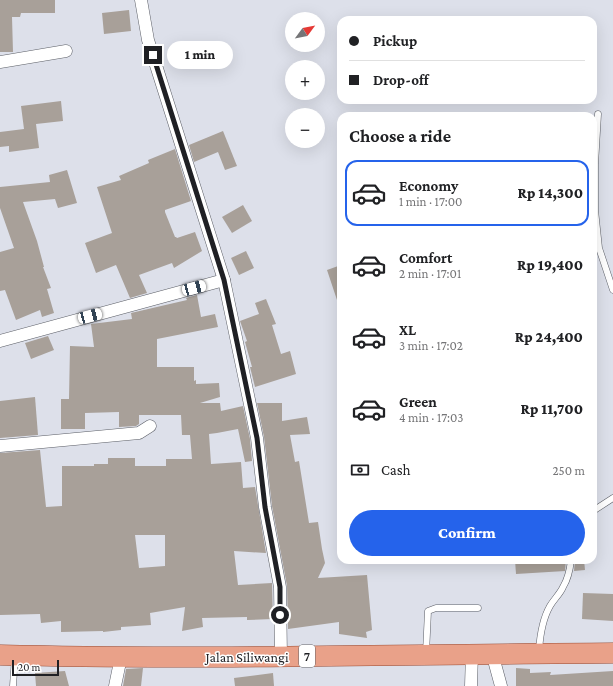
<!DOCTYPE html>
<meta charset="utf-8">
<style>
:root{--surface:#fff;--page:#f6f6f6;--text:#202124;--muted:#757577;--line:#e0e0e0;--accent:#2563eb}
body{margin:0;font-family:"Crimson Pro",serif;background:var(--page);color:var(--text);height:100vh;display:flex;flex-direction:column;font-size:15px;white-space:nowrap}
*{box-sizing:border-box;margin:0}
p{font-size:13px;color:var(--muted)}
.icon{flex:none;width:22px;height:22px;fill:none;stroke:currentColor;stroke-width:2;stroke-linecap:round;stroke-linejoin:round}
.map{position:relative;flex:1;overflow:hidden}
.drawer{position:absolute;left:337px;top:112px;width:260px;height:452px;display:flex;flex-direction:column;background:var(--surface);border-radius:12px;box-shadow:0 4px 16px #0002}
.drawer>*{flex:none}
.hud{position:absolute;left:337px;top:16px;width:260px;height:88px;border-radius:12px;box-shadow:0 4px 16px #0002;display:grid;align-content:center;height:88px;padding:0 12px;background:var(--surface)}
.needle{width:26px;rotate:58deg}
.controls{position:absolute;left:285px;top:12px;display:grid;gap:8px}
.controls a{display:grid;place-items:center;width:40px;height:40px;border-radius:50%;background:var(--surface);box-shadow:0 4px 16px #0002;font-size:20px}
.scale{position:absolute;left:12px;bottom:10px;width:47px;box-sizing:border-box;padding-left:4px;border:2px solid #1f2024;border-top:0;font-size:11px;line-height:14px;white-space:nowrap;color:#1f2024;-webkit-text-stroke:3px #fff;paint-order:stroke}
.end{position:absolute;width:18px;height:18px;margin:-9px;border:5px solid #1f2024;background:#fff;box-shadow:0 0 0 2px #fff}
.from{border-radius:50%}
.bubble{position:absolute;height:28px;border-radius:14px;background:var(--surface);box-shadow:0 4px 16px #0002;font-size:13px;font-weight:800;line-height:28px;text-align:center}
.car{position:absolute;width:12px;height:24px;margin:-12px -6px;border-radius:5px;box-shadow:0 0 3px 1px #0007;background:linear-gradient(#fff 24%,#345 0 40%,#fff 0 76%,#345 0 86%,#fff 0)}
.hud b{display:flex;align-items:center;gap:14px;height:38px;font-size:15px}
.hud b+b{border-top:1px solid var(--line)}
.hud i{width:10px;height:10px;background:var(--text)}
ul{padding:0;list-style:none}
li{display:flex;align-items:center;gap:12px;height:66px;margin:0 8px 6px;padding:0 4px;border:2px solid transparent;border-radius:12px}
li div{flex:1}
li b{display:block;font-size:15px}
li em{font-style:normal;font-weight:800}
li.selected{border-color:var(--accent)}
li>.icon{width:36px;height:36px;stroke-width:1.5}
h2{padding:0 12px;font-size:18px;line-height:48px}
.pay{display:flex;align-items:center;gap:10px;height:44px;padding:0 12px;font-size:15px}
.pay p{margin-inline-start:auto}
.primary-button{display:flex;gap:8px;margin-top:auto;padding:8px 12px}
.primary-button a{flex:1;height:46px;border-radius:24px;background:var(--accent);color:#fff;font-size:16px;font-weight:800;line-height:46px;text-align:center}
.map>svg:first-child{display:block}
</style>
<div class="map">
<svg width="613" height="686" viewBox="0 0 613 686">
<rect width="100%" height="100%" fill="#dde0ea"/>
<g fill="#a8a099" fill-rule="evenodd">
<path d="M0,0h55v13h-34l-1,4h-8l1,35h-13z"/>
<path d="M129,10l2,21 -27,3 -2,-21z"/>
<path d="M61,101l2,20 -27,3 3,24 -30,4v-6l-9,1v-15l24,-3 -3,-23z"/>
<path d="M223,131l14,35 -12,4 -7,-18 -24,10 -5,-17z"/>
<path d="M175,149l16,52 -26,9v2l10,25h1l1,1 18,-6 7,19 -28,17 -2,-5 -33,12 8,18 -17,5 -14,-33 -20,8 -11,-30 27,-10 -15,-46 24,-7 -2,-4 30,-13 -1,-3z"/>
<path d="M67,170l10,33 -19,5 -3,-9 -32,3 14,39 7,26h-1l8,21 -4,1 7,24 -12,4 -2,-7 -24,10 -11,-30 -5,1v-39l14,-4 -14,-40v-21l50,-5 -1,-7z"/>
<path d="M243,205l9,16 -20,12 -10,-16z"/>
<path d="M246,251l8,17 -15,7 -8,-17z"/>
<path d="M341,265v41h-2l-12,-36z"/>
<path d="M197,295l4,22 14,-3 3,13 -61,12v28h37v14l2,-1v4l23,-1 1,14 -20,6h20l1,8 22,-5 7,33 2,22 -7,1 -7,-33 -21,4 -8,1 2,30 30,-2 2,26 12,-1 11,66 -32,-2 4,34 34,-2 1,36 -26,1v-3l-45,1 1,9 -21,4 3,-24 -35,6 1,12 -30,2v3l-18,2v-1l-42,1v-11l-20,2 -1,-9 -40,1v-162l40,-3 6,57 16,-1v-40h32v-2h14v-6h27v8h31v-7h26l-2,-24h-8l-1,-20h-42v9l-3,2 -17,1v-15l-34,1v16h-24v-30h8l1,-53 24,1 -3,-23 41,-5 -1,-6 56,-13 -1,-2zM135,535h30v31l-26,2z"/>
<path d="M266,299l10,25 -4,1 9,29 9,-3 6,23 -41,13 -5,-20h2l-7,-25 2,-1 -7,-20 19,-7 -4,-11z"/>
<path d="M48,336l6,14 -23,9 -6,-16z"/>
<path d="M35,397l3,38 -38,3v-37z"/>
<path d="M257,403h25v18l25,-4 3,17 -20,1 5,27 4,-1 10,62 9,-1 4,27 3,14 -7,15 49,-3 5,55 -6,2 1,6 -28,-4v-12l-51,7 -1,-43 -15,-80 -8,-69z"/>
<path d="M515,560h51l-1,11 -49,3z"/>
<path d="M575,560h9l1,10 -11,1z"/>
<path d="M583,593l30,1v27l-31,-2z"/>
<path d="M143,668l-2,18h-18l3,-17z"/>
<path d="M516,668l14,1v4l21,-1 -1,3 63,-4v15h-97z"/>
<path d="M65,671l4,15h-33l-1,-13z"/>
<path d="M273,673l1,13h-39l-1,-8z"/>
</g>
<g fill="none" stroke-linecap="round" stroke-linejoin="round">
<g stroke="#5b5e66" stroke-width="7">
<g id="lane">
<path d="M598,114l-3,50v46l4,38 14,42"/>
<path d="M593,511l20,-13"/>
<path d="M539,651c1,-16 3,-31 11,-45 4,-7 10,-12 13,-19 5,-8 7,-18 8,-27"/>
<path d="M426,653l2,-42 8,-3h42"/>
<path d="M13,686l2,-29"/>
</g>
</g>
<g stroke="#5b5e66" stroke-width="13">
<g id="street">
<path d="M141,0l7,40 76,240 33,158 8,69 15,80 1,70"/>
<path d="M0,62l66,-11"/>
<path d="M0,341l224,-61"/>
<path d="M0,446l139,-13 11,-7"/>
<path d="M492,653l9,33"/>
<path d="M115,686l6,-29"/>
<path d="M471,686l1,-33"/>
</g>
</g>
<g stroke="#994b33" stroke-width="21">
<path id="primary" d="M0,655c204,5 409,-1 613,-2"/>
</g>
<use href="#lane" stroke="#fff" stroke-width="6"/>
<use href="#street" stroke="#fff" stroke-width="12"/>
<use href="#primary" stroke="#e9a189" stroke-width="20"/>
</g>
<g fill="none" stroke-linecap="round" stroke-linejoin="round">
<path stroke="#1f2024" stroke-width="5" d="M153,55l71,225 33,158 8,69 15,80v28"/>
</g>
<g text-anchor="middle" dominant-baseline="central" stroke-width="3" stroke-linejoin="round" paint-order="stroke">
<rect fill="#fff" stroke="#626366" stroke-width="1" x="299" y="645" width="16" height="22" rx="3"/>
<g font-size="13" font-weight="bold" fill="#1f2024">
<text x="307" y="656">7</text>
</g>
<g font-size="14" fill="#1f2024" stroke="#fff">
<text x="247" y="657">Jalan Siliwangi</text>
</g>
</g>
</svg>
<div class="controls">
<a><svg class="needle" viewBox="-14 -14 28 28"><path d="M0-13l5 13h-10z" fill="#e53935"/><path d="M0 13l5-13h-10z" fill="#757577"/></svg></a>
<a>+</a>
<a>−</a>
</div>
<div class="scale">20 m</div>
<i class="end from" style="left:280px;top:615px"></i>
<i class="end" style="left:153px;top:55px"></i>
<div class="bubble" style="left:167px;top:41px;width:66px">1 min</div>
<i class="car" style="left:194px;top:288px;rotate:75deg"></i>
<i class="car" style="left:90px;top:316px;rotate:75deg"></i>
<div class="hud">
<b><i class="from"></i>Pickup</b>
<b><i></i>Drop-off</b>
</div>
<section class="drawer">
<h2>Choose a ride</h2>
<ul>
<li class="selected"><svg class="icon" aria-label="car" viewBox="0 0 24 24"><path d="M5 17H2v-5l4-1 3-4h7l3 4 3 1v5h-3M9 17h6M6 11h13"/><circle cx="7" cy="17" r="2"/><circle cx="17" cy="17" r="2"/></svg><div><b>Economy</b><p>1 min · 17:00</p></div><em>Rp 14,300</em></li>
<li><svg class="icon" aria-label="car" viewBox="0 0 24 24"><path d="M5 17H2v-5l4-1 3-4h7l3 4 3 1v5h-3M9 17h6M6 11h13"/><circle cx="7" cy="17" r="2"/><circle cx="17" cy="17" r="2"/></svg><div><b>Comfort</b><p>2 min · 17:01</p></div><em>Rp 19,400</em></li>
<li><svg class="icon" aria-label="car" viewBox="0 0 24 24"><path d="M5 17H2v-5l4-1 3-4h7l3 4 3 1v5h-3M9 17h6M6 11h13"/><circle cx="7" cy="17" r="2"/><circle cx="17" cy="17" r="2"/></svg><div><b>XL</b><p>3 min · 17:02</p></div><em>Rp 24,400</em></li>
<li><svg class="icon" aria-label="car" viewBox="0 0 24 24"><path d="M5 17H2v-5l4-1 3-4h7l3 4 3 1v5h-3M9 17h6M6 11h13"/><circle cx="7" cy="17" r="2"/><circle cx="17" cy="17" r="2"/></svg><div><b>Green</b><p>4 min · 17:03</p></div><em>Rp 11,700</em></li>
</ul>
<div class="pay"><svg class="icon" aria-label="cash" viewBox="0 0 24 24"><path d="M3 7h18v10H3z"/><circle cx="12" cy="12" r="2"/></svg>Cash<p>250 m</p></div>
<div class="primary-button"><a>Confirm</a></div>
</section>
</div>
